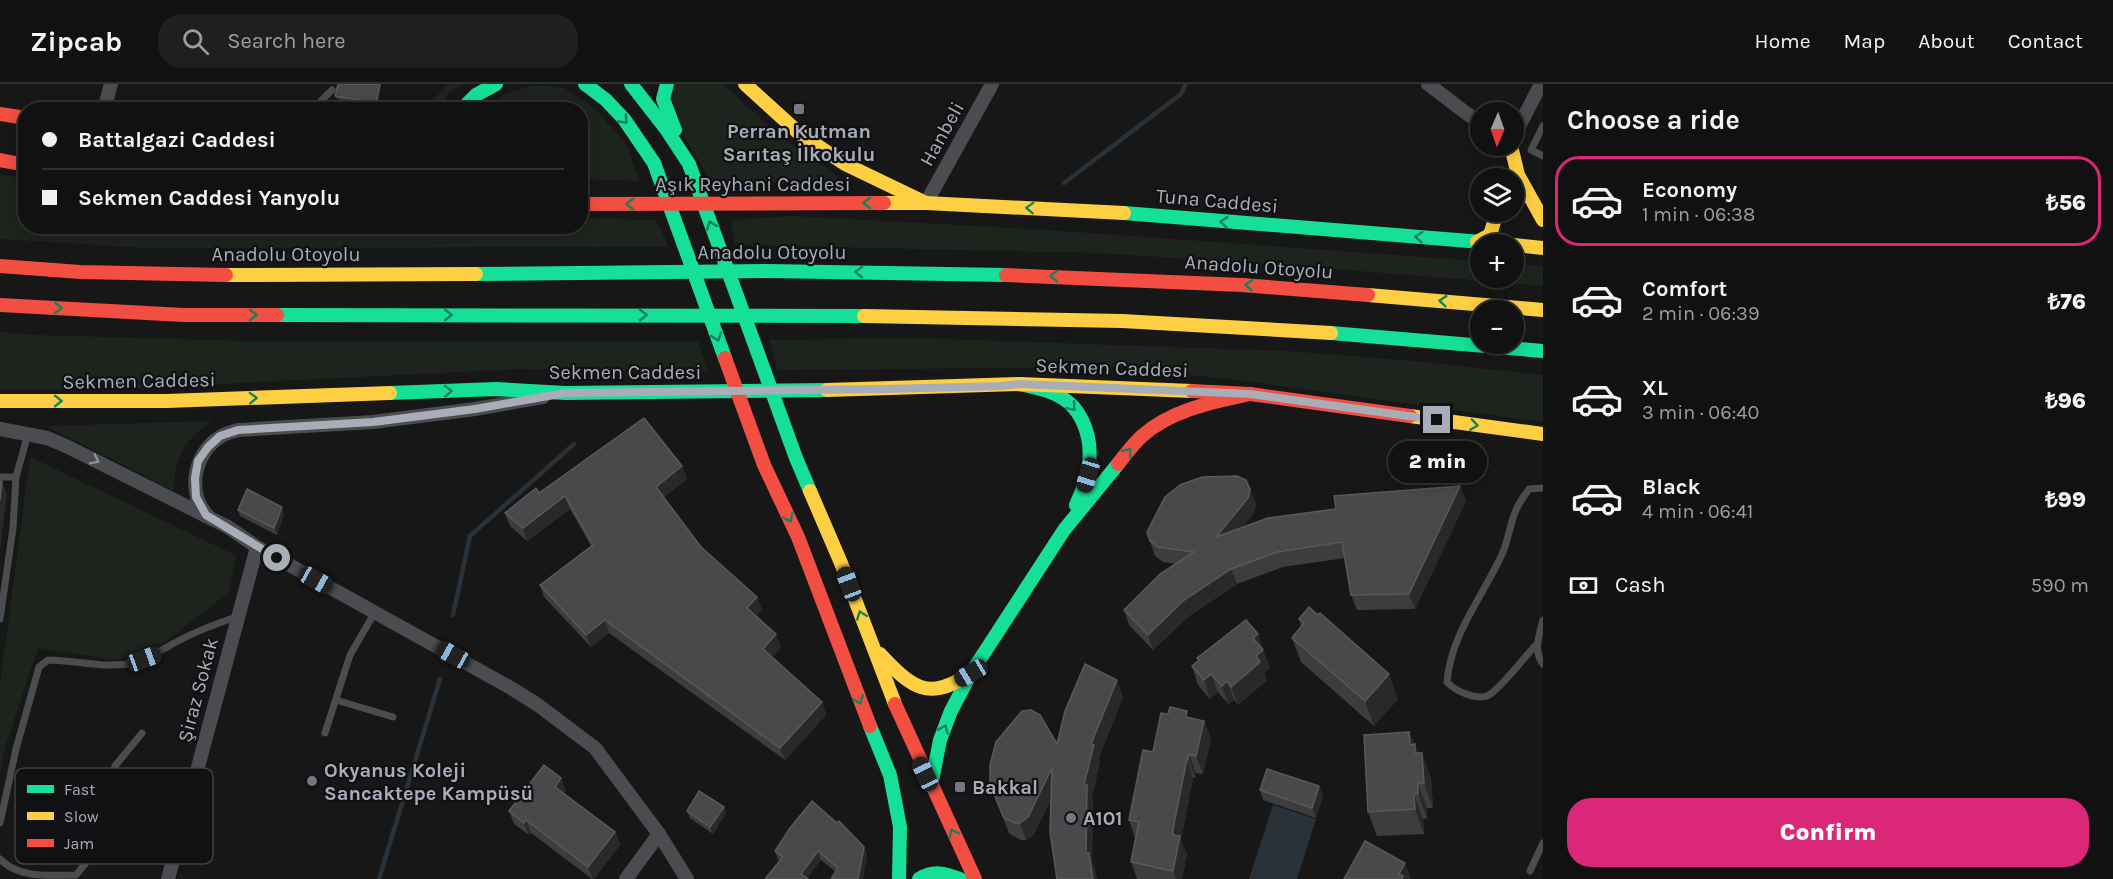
<!DOCTYPE html>
<meta charset="utf-8">
<style>
:root{--surface:#111;--page:#1e1f1f;--text:#f1f3f6;--muted:#9c9d9f;--line:#303131;--accent:#db2777}
body{margin:0;font-family:Karla,sans-serif;background:var(--page);color:var(--text);height:100vh;display:flex;flex-direction:column;font-size:22px;white-space:nowrap}
*{box-sizing:border-box;margin:0}
p{font-size:20px;color:var(--muted)}
.icon{flex:none;width:33px;height:33px;fill:none;stroke:currentColor;stroke-width:2;stroke-linecap:round;stroke-linejoin:round}
.map{position:relative;flex:1;overflow:hidden}
.sheet{display:flex;flex-direction:column;background:var(--surface);width:570px}
.sheet>*{flex:none}
.banner{position:absolute;left:18px;top:18px;width:570px;height:132px;border-radius:24px;box-shadow:0 3px 15px #0003,0 0 0 2px var(--line);display:grid;align-content:center;height:132px;padding:0 24px;background:var(--surface)}
.needle{width:39px;rotate:182deg}
.controls{position:absolute;left:1470px;top:18px;display:grid;gap:12px}
.controls a{display:grid;place-items:center;width:54px;height:54px;border-radius:50%;background:var(--surface);box-shadow:0 3px 15px #0003,0 0 0 2px var(--line);font-size:30px}
.end{position:absolute;width:27px;height:27px;margin:-14px;border:8px solid #a8adb8;background:#111;box-shadow:0 0 0 3px #111}
.from{border-radius:50%}
.bubble{position:absolute;height:42px;border-radius:21px;background:var(--surface);box-shadow:0 3px 15px #0003,0 0 0 2px var(--line);font-size:20px;font-weight:800;line-height:42px;text-align:center}
.car{position:absolute;width:18px;height:36px;margin:-18px -9px;border-radius:8px;box-shadow:0 0 4px 2px #0007;background:linear-gradient(#222 24%,#8ab4d8 0 40%,#222 0 76%,#8ab4d8 0 86%,#222 0)}
.banner b{display:flex;align-items:center;gap:21px;height:57px;font-size:22px}
.banner b+b{border-top:2px solid var(--line)}
.banner i{width:15px;height:15px;background:var(--text)}
ul{padding:0;list-style:none}
li{display:flex;align-items:center;gap:18px;height:90px;margin:0 12px 9px;padding:0 12px;border:3px solid transparent;border-radius:24px}
li div{flex:1}
li b{display:block;font-size:22px}
li em{font-style:normal;font-weight:800}
li.active{border-color:var(--accent)}
li>.icon{width:54px;height:54px;stroke-width:1.5}
h2{padding:0 24px;font-size:27px;line-height:72px}
.pay{display:flex;align-items:center;gap:15px;height:66px;padding:0 24px;font-size:22px}
.pay p{margin-inline-start:auto}
.primary-button{display:flex;gap:12px;margin-top:auto;padding:12px 24px}
.primary-button a{flex:1;height:69px;border-radius:24px;background:var(--accent);color:#fff;font-size:24px;font-weight:800;line-height:69px;text-align:center}
header{display:flex;align-items:center;gap:36px;box-sizing:border-box;height:84px;padding:0 30px;background:var(--surface);border-bottom:2px solid var(--line)}
header strong{font-size:28px}
nav{display:flex;gap:33px;margin-inline-start:auto;font-size:21px}
.search{width:420px;height:54px;background:var(--page);display:flex;align-items:center;gap:15px;box-sizing:border-box;padding:0 21px;border-radius:24px;color:var(--muted);font-size:22px}
main{display:flex;flex:1;min-height:0}
.map>svg:first-child{display:block}
</style>
<header>
<strong>Zipcab</strong>
<div class="search"><svg class="icon" aria-label="search" viewBox="0 0 24 24"><circle cx="10" cy="10" r="6"/><path d="M15 15l6 6"/></svg>Search here</div>
<nav><a>Home</a><a>Map</a><a>About</a><a>Contact</a></nav>
</header>
<main>
<div class="map">
<svg width="1543" height="795" viewBox="0 0 1543 795">
<rect width="100%" height="100%" fill="#171717"/>
<g fill="#1d241e">
<path d="M449,0h13l-11,7 -12,18h-16z"/>
<path d="M672,0h51l56,52 74,51 -143,-7 -41,-69z"/>
<path d="M536,1l28,3 27,17 35,38 13,38 -58,-2 -1,-69 -96,-1 23,-16z"/>
<path d="M0,90l25,5 1,47h554l1,-8 75,2 13,27 -520,1 -149,-9z"/>
<path d="M793,132l255,14 432,31v17h34v-15l29,3v20l-246,-20 -199,-13 -363,-8 -4,-25z"/>
<path d="M0,248l37,3 210,6h451l10,31 -190,-3 -378,19 -140,2z"/>
<path d="M915,254l373,13 126,10 129,14v47l-306,-42 -120,-13 -339,3 -9,-30z"/>
<path d="M212,337c-29,21 -37,33 -38,70l-128,-65z"/>
<path d="M30,373l207,99 -9,37 -71,55 -42,12 -77,-12 -33,99 -5,27v-89z"/>
</g>
<path fill="#2a3239" d="M1273,721l43,14 -19,60h-48z"/>
<g fill="none" stroke-linecap="round" stroke-linejoin="round">
<g stroke="#2a3239" stroke-width="4.5">
<path d="M1064,99l117,-89 5,-10"/>
<path d="M453,531l17,-79 104,-92"/>
<path d="M379,795l61,-200"/>
</g>
<g stroke="#4b4c50" stroke-width="7">
<path d="M317,26l3,-8 12,-12"/>
<path d="M1543,42l-12,24 12,6"/>
<path d="M0,393h16"/>
<path d="M0,535l13,-91 3,-51 12,-43"/>
<path d="M1543,536c-4,15 -10,31 0,44"/>
<path d="M1537,560c-13,13 -34,42 -48,51 -12,6 -34,-4 -42,-13 4,-49 37,-87 56,-130 6,-14 7,-30 14,-44 3,-7 8,-13 12,-19l14,-1"/>
<path d="M336,616l57,17"/>
<path d="M325,649l25,-78 25,-43"/>
<path d="M0,739l16,-74 23,-82 9,-7c26,0 53,8 79,4 20,-4 34,-14 51,-23 19,-10 40,-18 61,-25"/>
<path d="M0,775c19,20 50,16 76,16l14,-17 10,-51 15,-41 27,-33"/>
<path d="M1530,787l13,-28"/>
</g>
<g stroke="#4b4c50" stroke-width="14">
<path d="M1428,0l38,29 14,9"/>
<path d="M104,26l7,-26"/>
<path d="M1514,52l27,-52"/>
<path d="M926,119l66,-119"/>
<path d="M0,345l47,9 19,8 162,81 29,20 254,141 27,17 57,43 64,86 28,45"/>
<path d="M208,432c-22,-23 -14,-63 12,-79 5,-4 12,-5 18,-7l135,-8 102,-13 68,-12"/>
<path d="M168,795l89,-332"/>
<path d="M626,795l33,-45"/>
</g>
<g stroke="#16e098" stroke-width="14">
<path d="M585,0l21,16 18,19 30,44 71,195"/>
<path d="M631,0l35,45 23,35 107,294 14,33"/>
<path d="M667,0l-4,15 12,31"/>
<path d="M461,26l15,-15 20,-11"/>
<path d="M1124,129l382,31"/>
<path d="M476,190l292,-3 238,4"/>
<path d="M277,231l587,1"/>
<path d="M1331,249l212,18"/>
<path d="M1020,300c15,4 31,6 44,15 8,5 14,13 18,21 14,29 7,57 -6,85"/>
<path d="M390,309l106,-4 69,4 262,-3"/>
<path d="M870,642l20,49 10,52 -1,52"/>
<path d="M931,702l9,-46 11,-29 20,-38 93,-143 54,-66"/>
<path d="M919,795c14,-9 26,-6 41,0"/>
</g>
<g stroke="#ffcf43" stroke-width="14">
<path d="M745,0l55,50 45,30 81,39"/>
<path d="M1511,62l7,29 25,45"/>
<path d="M884,119h42l198,10"/>
<path d="M1477,158l13,-7 7,-23"/>
<path d="M1514,161l29,3"/>
<path d="M226,191l250,-1"/>
<path d="M1368,211l175,15"/>
<path d="M864,232l258,5 209,12"/>
<path d="M827,306l193,-6 172,7"/>
<path d="M0,317h167l223,-8"/>
<path d="M1410,332l133,18"/>
<path d="M810,407l31,72 54,141"/>
<path d="M880,570c31,33 49,49 90,19"/>
</g>
<g stroke="#f24e42" stroke-width="14">
<path d="M0,30l26,4"/>
<path d="M0,76l26,5"/>
<path d="M580,120l304,-1"/>
<path d="M0,182l80,6 146,3"/>
<path d="M1006,191l236,10 126,10"/>
<path d="M0,221l183,10h94"/>
<path d="M725,274l39,107 34,72 72,189"/>
<path d="M1192,307l58,3 160,22"/>
<path d="M1118,380c7,-9 15,-20 24,-28 29,-26 71,-34 108,-42"/>
<path d="M895,620l80,175"/>
</g>
</g>
<g fill="#3d3d3f">
<path d="M381,0l-4,23 -40,-8 -2,-3z"/>
<path d="M682,382l5,13 -23,18 37,50 56,50 5,13 -6,6 25,31 -9,10 50,45 4,13 -41,45 -176,-127 -18,14 -47,-50 -4,-12 51,-39 -21,-37 -43,32 -17,-15 -5,-13 34,-20z"/>
<path d="M1460,402l6,15 -51,108 -58,1 -6,-15 -6,-37 -62,9 -46,17 -48,32 -36,34 -24,-25 -5,-15 52,-46 -13,-2 -8,-6 -5,-15 100,-52 6,15 -2,9 -12,14z"/>
<path d="M238,426l46,4 -7,21 -37,-19z"/>
<path d="M1299,535l99,80 -24,27 -73,-64 -9,-24 9,-11z"/>
<path d="M1265,568l-1,1 6,15 -6,5 3,7 -29,25 -4,-5 -6,4 -10,-12 -8,7 -12,-14 -6,-19 6,-5 -1,-3z"/>
<path d="M1123,613l-24,60 1,5 -8,35 1,5 -1,59 3,9 2,9h-40l-6,-79 -17,34 -8,6h-5l-8,-4 -4,-3 -19,-49 67,-40z"/>
<path d="M1189,633l15,4 7,18 -8,35 -7,-1 -1,5h-2l-12,62 6,14 -5,25h-45l-6,-17 4,-24 -6,-18 24,-68z"/>
<path d="M1409,648l5,12 17,34 2,30h-6v10l-4,1 1,15 -47,2 -9,-24z"/>
<path d="M1319,702l4,10 -7,22 -53,-18 -3,-10z"/>
<path d="M566,707l-2,2 51,39 5,13 -26,34h-2l-61,-46 -2,2 -15,-11 -5,-13z"/>
<path d="M724,723l2,6 -13,21 -23,-16 -3,-7z"/>
<path d="M864,763l3,9 -31,16 -15,-12 -41,1 -2,-1 -3,-9z"/>
</g>
<g fill="#29292a">
<path d="M380,0h1l-4,23 -1,-4z"/>
<path d="M682,382l5,13 -27,21 -4,-13z"/>
<path d="M2,397l5,13 -7,56v-50z"/>
<path d="M1460,402l6,15 -51,108 -6,-15z"/>
<path d="M1250,405l6,15 -2,9 -32,39 -6,-15z"/>
<path d="M565,412l5,13 -43,32 -4,-13z"/>
<path d="M282,423l2,7 -7,21 -3,-7z"/>
<path d="M1231,485l6,15 -48,32 -36,34 -5,-15 35,-34z"/>
<path d="M757,513l5,13 -11,11 -4,-13z"/>
<path d="M605,536l4,13 -18,14 -5,-12z"/>
<path d="M776,550l5,13 -13,15 -5,-13z"/>
<path d="M1258,550l12,34 -6,5 3,7 -29,25 -7,-18 25,-31 -3,-18z"/>
<path d="M1211,590l7,18 -8,7 -6,-19z"/>
<path d="M1389,590l9,25 -24,27 -9,-25z"/>
<path d="M1117,596l6,17 -24,60 1,5 -8,35 1,5 -1,59 3,9 2,9h-4l-7,-26 -2,-69 7,-40z"/>
<path d="M1227,597l7,19 -6,4 -6,-18z"/>
<path d="M822,618l4,13 -41,45 -5,-12z"/>
<path d="M1204,637l7,18 -8,35 -7,-18z"/>
<path d="M1409,648l6,16v-4l8,22 -1,-13 9,25 2,30 -23,-63z"/>
<path d="M1189,670l7,19 -1,5 -7,-19z"/>
<path d="M1187,675l6,19 -12,62 6,14 -5,25h-6l-3,-8v-42z"/>
<path d="M1052,684l6,17 -24,49 -8,6 -6,-17z"/>
<path d="M561,694l5,13 -7,8 -4,-12z"/>
<path d="M1418,699l9,25v10l-9,-24z"/>
<path d="M1319,702l4,10 -7,22 -4,-10z"/>
<path d="M1414,710l9,25 1,15 -9,-25z"/>
<path d="M724,723l2,6 -13,21 -3,-7z"/>
<path d="M526,736l5,13 -2,2 -5,-12z"/>
<path d="M615,748l5,13 -26,34h-1l-5,-12z"/>
<path d="M864,763l3,9 -4,23h-5z"/>
<path d="M818,767l3,9 -14,19 -6,-5z"/>
<path d="M1405,779l6,16h-10l-2,-5z"/>
</g>
<g fill="#49494c" stroke="#58595d" stroke-width="1.5">
<path d="M338,0h42l-4,19 -41,-7z"/>
<path d="M644,334l38,48 -26,21 45,60 56,50 -10,11 29,26 -13,15 59,53 -42,46 -175,-128 -19,15 -46,-50 53,-40 -28,-49 -42,32 -18,-15 31,-25 3,5z"/>
<path d="M1237,392l9,4 4,9 -2,9 -32,39 52,-19 68,-9 -2,-13 126,-10 -51,108 -58,1 -9,-53 -65,10 -46,17 -48,32 -35,34 -24,-25 36,-36 34,-22 -36,-5 -8,-6 -3,-9 18,-35 15,-12 22,-8z"/>
<path d="M0,397h2l-2,19z"/>
<path d="M247,405l35,18 -8,21 -36,-18z"/>
<path d="M1309,523l9,8 2,-2 69,61 -24,27 -73,-63 12,-15 -5,-4z"/>
<path d="M1246,536l12,14 -5,4 10,12 -7,6 4,6 -29,25 -4,-6 -5,5 -11,-12 -7,6 -12,-14 7,-6 -2,-2z"/>
<path d="M1085,580l32,16 -26,64 3,1 -10,39 3,1 -1,68h3l4,26h-36l-7,-47 2,-64 -24,49 -8,6h-5l-9,-4 -3,-3 -13,-32v-19l6,-23 26,-31 9,-1 9,5 17,29 8,-33z"/>
<path d="M1170,623l17,4 -1,6 18,4 -8,35 -7,-2 -1,5h-1l-14,70v6l7,1 -7,35 -42,-9 8,-40 -10,-2 14,-70 10,2 8,-39 7,1z"/>
<path d="M1409,648l1,13 5,-1v9h7l2,30h-6v11h-4l1,15 -47,3 -4,-77z"/>
<path d="M544,681l17,13 -6,9 60,45 -27,35 -62,-47 -2,3 -15,-12z"/>
<path d="M1267,685l52,17 -7,22 -52,-18z"/>
<path d="M699,707l25,16 -14,20 -23,-16z"/>
<path d="M812,717l25,22 2,-2 25,26 -6,32h-27l7,-11 -20,-17 -17,23 7,5h-43l18,-22 -8,-6 15,-23z"/>
<path d="M1365,757l40,22 -6,11 4,2 -1,3h-58z"/>
</g>
<defs><path id="oneway-chevron" d="M-2-3.5L2.5 0L-2 3.5" fill="none" stroke-width="1.6" stroke-linecap="round" stroke-linejoin="round" transform="scale(1.5)"/></defs>
<g stroke="#14835c">
<use href="#oneway-chevron" transform="translate(624 36) rotate(47)"/>
<use href="#oneway-chevron" transform="translate(867 119) rotate(180)"/>
<use href="#oneway-chevron" transform="translate(630 120) rotate(180)"/>
<use href="#oneway-chevron" transform="translate(1030 124) rotate(-178)"/>
<use href="#oneway-chevron" transform="translate(1224 138) rotate(-175)"/>
<use href="#oneway-chevron" transform="translate(711 141) rotate(-110)"/>
<use href="#oneway-chevron" transform="translate(1419 153) rotate(-175)"/>
<use href="#oneway-chevron" transform="translate(859 188) rotate(-179)"/>
<use href="#oneway-chevron" transform="translate(1054 192) rotate(-178)"/>
<use href="#oneway-chevron" transform="translate(1249 201) rotate(-176)"/>
<use href="#oneway-chevron" transform="translate(1443 217) rotate(-175)"/>
<use href="#oneway-chevron" transform="translate(58 224) rotate(3)"/>
<use href="#oneway-chevron" transform="translate(253 231)"/>
<use href="#oneway-chevron" transform="translate(448 231)"/>
<use href="#oneway-chevron" transform="translate(643 231)"/>
<use href="#oneway-chevron" transform="translate(717 253) rotate(70)"/>
<use href="#oneway-chevron" transform="translate(448 307) rotate(-2)"/>
<use href="#oneway-chevron" transform="translate(253 314) rotate(-2)"/>
<use href="#oneway-chevron" transform="translate(58 317)"/>
<use href="#oneway-chevron" transform="translate(1072 323) rotate(49)"/>
<use href="#oneway-chevron" transform="translate(1474 341) rotate(8)"/>
<use href="#oneway-chevron" transform="translate(1128 368) rotate(-51)"/>
<use href="#oneway-chevron" transform="translate(789 434) rotate(65)"/>
<use href="#oneway-chevron" transform="translate(861 531) rotate(-111)"/>
<use href="#oneway-chevron" transform="translate(859 616) rotate(69)"/>
<use href="#oneway-chevron" transform="translate(944 645) rotate(-68)"/>
<use href="#oneway-chevron" transform="translate(953 749) rotate(-115)"/>
</g>
<use stroke="#8c9099" href="#oneway-chevron" transform="translate(95 376) rotate(26)"/>
<g fill="none" stroke-linecap="round" stroke-linejoin="round">
<path stroke="#a8adb8" stroke-width="8" d="M277,474l-71,-43 -10,-18 -1,-19 3,-17 10,-14 12,-11 18,-6 135,-8 102,-13 90,-16 320,-4 116,-3 19,-2 230,10 187,26"/>
</g>
<g fill="#757880" stroke="#111113" stroke-width="2">
<rect x="793" y="19" width="12" height="12" rx="3"/>
<circle cx="312" cy="697" r="6"/>
<rect x="954" y="697" width="12" height="12" rx="3"/>
<circle cx="1071" cy="734" r="6"/>
</g>
<g text-anchor="middle" dominant-baseline="central" stroke-width="4.5" stroke-linejoin="round" paint-order="stroke">
<g font-size="20" font-weight="bold" fill="#a8adb8" stroke="#111113" text-anchor="start">
<text x="799" y="47" text-anchor="middle">Perran Kutman<tspan x="799" dy="23">Sarıtaş İlkokulu</tspan></text>
<text x="324" y="686">Okyanus Koleji<tspan x="324" dy="23">Sancaktepe Kampüsü</tspan></text>
<text x="972" y="703">Bakkal</text>
<text x="1083" y="734">A101</text>
</g>
<g font-size="20" fill="#a8adb8" stroke="#111113">
<text transform="translate(942 50) rotate(-61)">Hanbeli</text>
<text x="753" y="100">Aşık Reyhani Caddesi</text>
<text transform="translate(1217 117) rotate(5)">Tuna Caddesi</text>
<text x="772" y="168">Anadolu Otoyolu</text>
<text x="286" y="170">Anadolu Otoyolu</text>
<text transform="translate(1259 183) rotate(4)">Anadolu Otoyolu</text>
<text transform="translate(1112 284) rotate(2)">Sekmen Caddesi</text>
<text x="625" y="288">Sekmen Caddesi</text>
<text transform="translate(139 297) rotate(-1)">Sekmen Caddesi</text>
<text transform="translate(198 606) rotate(-75)">Şiraz Sokak</text>
</g>
</g>
<rect x="15" y="684" width="198" height="96" rx="9" fill="#111113" stroke="#3e4045" stroke-width="1.5"/>
<rect x="27" y="701" width="27" height="8" fill="#16e098"/>
<rect x="27" y="728" width="27" height="8" fill="#ffcf43"/>
<rect x="27" y="755" width="27" height="8" fill="#f24e42"/>
<g font-size="16" fill="#a8adb8">
<text x="64" y="711">Fast</text>
<text x="64" y="738">Slow</text>
<text x="64" y="765">Jam</text>
</g>
</svg>
<div class="controls">
<a><svg class="needle" viewBox="-14 -14 28 28"><path d="M0-13l5 13h-10z" fill="#e53935"/><path d="M0 13l5-13h-10z" fill="#9c9d9f"/></svg></a>
<a><svg class="icon" aria-label="layers" viewBox="0 0 24 24"><path d="M12 4l9 5-9 5-9-5zM3 14l9 5 9-5"/></svg></a>
<a>+</a>
<a>−</a>
</div>
<i class="end from" style="left:277px;top:474px"></i>
<i class="end" style="left:1437px;top:336px"></i>
<div class="bubble" style="left:1388px;top:357px;width:99px">2 min</div>
<i class="car" style="left:1088px;top:391px;rotate:197deg"></i>
<i class="car" style="left:316px;top:496px;rotate:119deg"></i>
<i class="car" style="left:849px;top:500px;rotate:339deg"></i>
<i class="car" style="left:453px;top:571px;rotate:299deg"></i>
<i class="car" style="left:144px;top:575px;rotate:70deg"></i>
<i class="car" style="left:971px;top:589px;rotate:239deg"></i>
<i class="car" style="left:925px;top:690px;rotate:335deg"></i>
<div class="banner">
<b><i class="from"></i>Battalgazi Caddesi</b>
<b><i></i>Sekmen Caddesi Yanyolu</b>
</div>
</div>
<section class="sheet">
<h2>Choose a ride</h2>
<ul>
<li class="active"><svg class="icon" aria-label="car" viewBox="0 0 24 24"><path d="M5 17H2v-5l4-1 3-4h7l3 4 3 1v5h-3M9 17h6M6 11h13"/><circle cx="7" cy="17" r="2"/><circle cx="17" cy="17" r="2"/></svg><div><b>Economy</b><p>1 min · 06:38</p></div><em>₺56</em></li>
<li><svg class="icon" aria-label="car" viewBox="0 0 24 24"><path d="M5 17H2v-5l4-1 3-4h7l3 4 3 1v5h-3M9 17h6M6 11h13"/><circle cx="7" cy="17" r="2"/><circle cx="17" cy="17" r="2"/></svg><div><b>Comfort</b><p>2 min · 06:39</p></div><em>₺76</em></li>
<li><svg class="icon" aria-label="car" viewBox="0 0 24 24"><path d="M5 17H2v-5l4-1 3-4h7l3 4 3 1v5h-3M9 17h6M6 11h13"/><circle cx="7" cy="17" r="2"/><circle cx="17" cy="17" r="2"/></svg><div><b>XL</b><p>3 min · 06:40</p></div><em>₺96</em></li>
<li><svg class="icon" aria-label="car" viewBox="0 0 24 24"><path d="M5 17H2v-5l4-1 3-4h7l3 4 3 1v5h-3M9 17h6M6 11h13"/><circle cx="7" cy="17" r="2"/><circle cx="17" cy="17" r="2"/></svg><div><b>Black</b><p>4 min · 06:41</p></div><em>₺99</em></li>
</ul>
<div class="pay"><svg class="icon" aria-label="cash" viewBox="0 0 24 24"><path d="M3 7h18v10H3z"/><circle cx="12" cy="12" r="2"/></svg>Cash<p>590 m</p></div>
<div class="primary-button"><a>Confirm</a></div>
</section>
</main>
